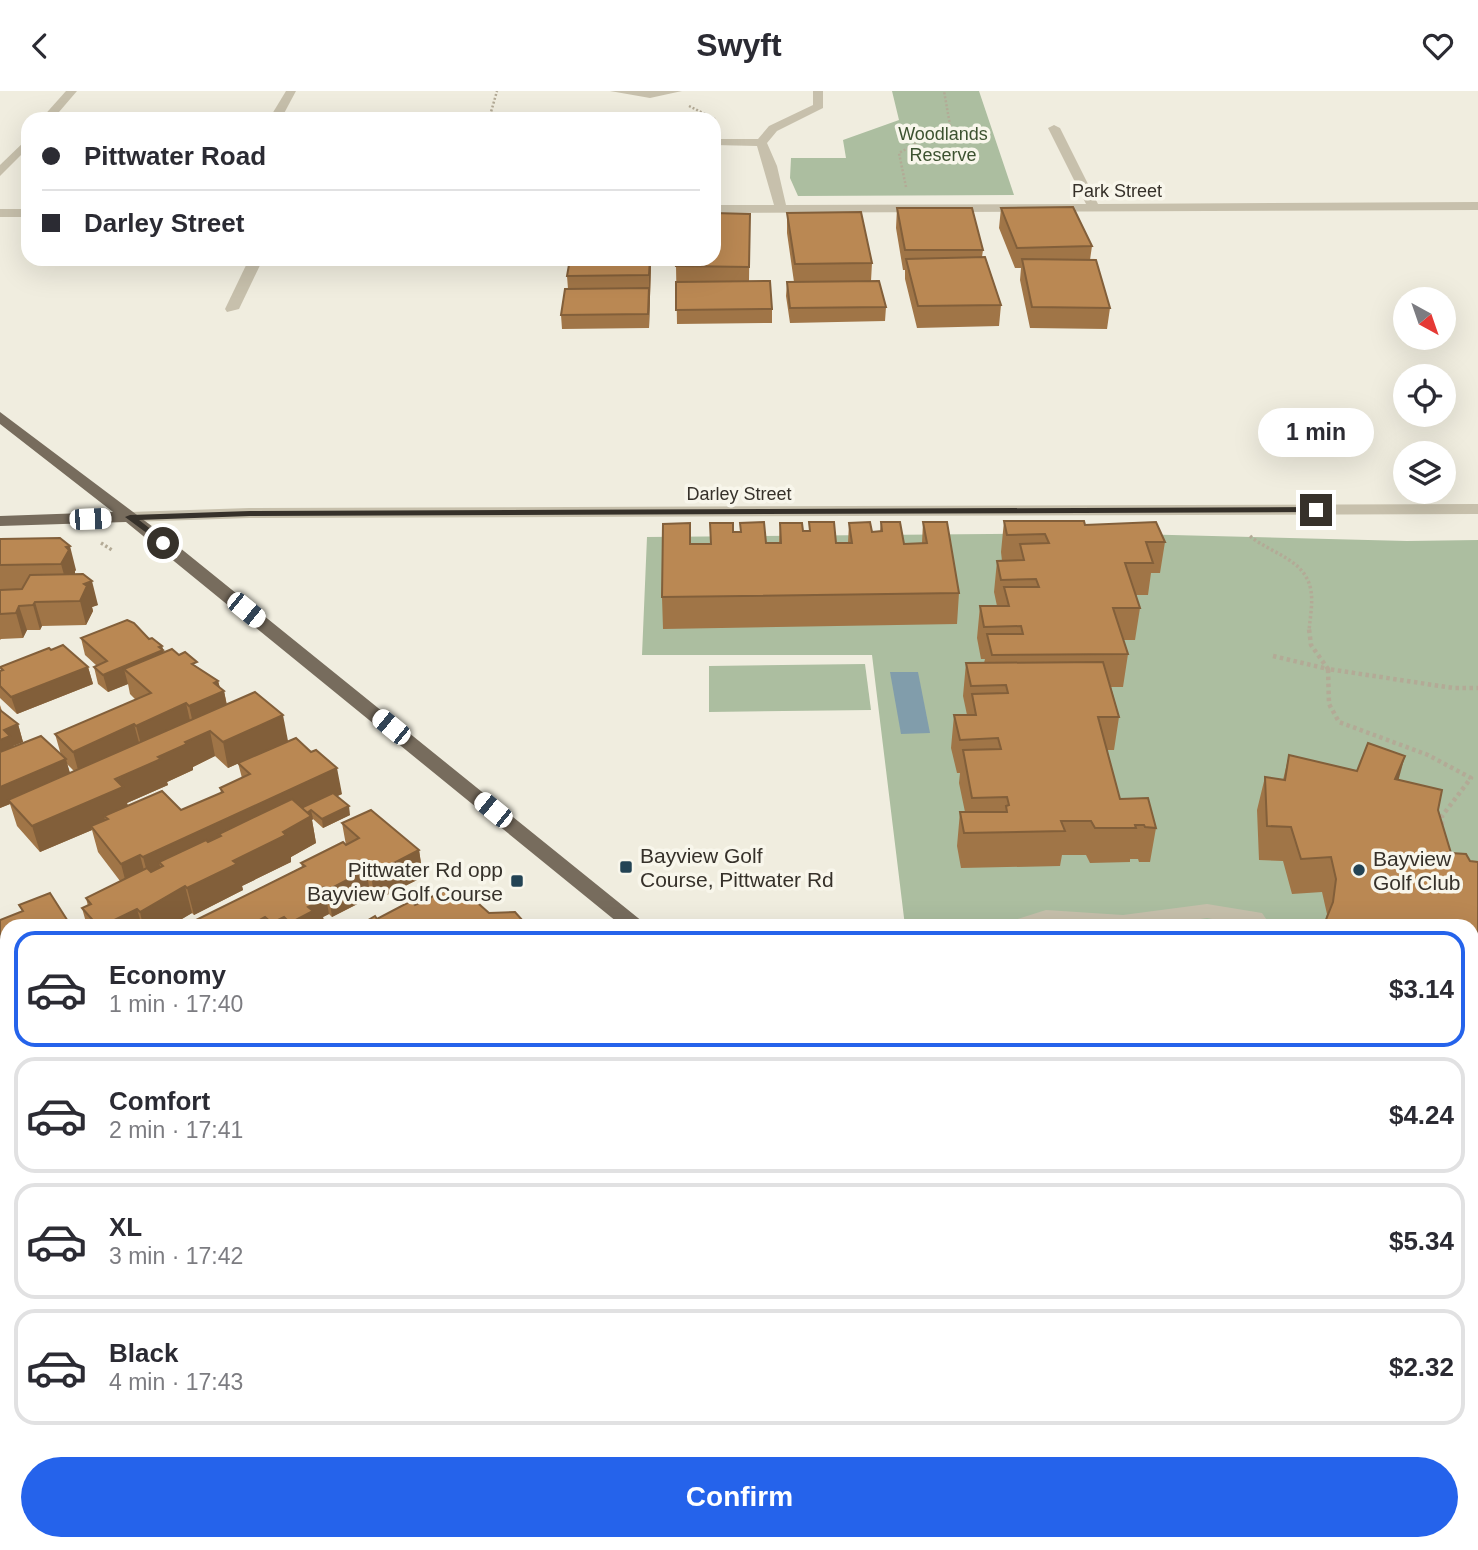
<!DOCTYPE html>
<meta charset="utf-8">
<style>
:root{--surface:#fff;--page:#f2f2f3;--text:#2b2b33;--muted:#7c7c81;--line:#e1e1e2;--accent:#2563eb}
body{margin:0;font-family:Helvetica,sans-serif;background:var(--page);color:var(--text);height:100vh;display:flex;flex-direction:column;font-size:26px;white-space:nowrap}
*{box-sizing:border-box;margin:0}
p{font-size:23px;color:var(--muted)}
.icon{flex:none;width:38px;height:38px;fill:none;stroke:currentColor;stroke-width:2;stroke-linecap:round;stroke-linejoin:round}
.map{position:relative;flex:1;overflow:hidden}
.drawer{position:absolute;left:0px;top:828px;width:1479px;height:632px;display:flex;flex-direction:column;background:var(--surface);border-radius:21px 21px 0 0;box-shadow:0 7px 28px #0002}
.drawer>*{flex:none}
.hud{position:absolute;left:21px;top:21px;width:700px;height:154px;border-radius:21px;box-shadow:0 7px 28px #0002;display:grid;align-content:center;height:154px;padding:0 21px;background:var(--surface)}
.needle{width:46px;rotate:140deg}
.tools{position:absolute;left:1393px;top:196px;display:grid;gap:14px}
.tools a{display:grid;place-items:center;width:63px;height:63px;border-radius:50%;background:var(--surface);box-shadow:0 7px 28px #0002;font-size:35px}
.end{position:absolute;width:32px;height:32px;margin:-16px;border:9px solid #36312a;background:#fff;box-shadow:0 0 0 4px #fff}
.from{border-radius:50%}
.bubble{position:absolute;height:49px;border-radius:24px;background:var(--surface);box-shadow:0 7px 28px #0002;font-size:23px;font-weight:700;line-height:49px;text-align:center}
.car{position:absolute;width:21px;height:42px;margin:-21px -10px;border-radius:9px;box-shadow:0 0 5px 2px #0007;background:linear-gradient(#fff 24%,#345 0 40%,#fff 0 76%,#345 0 86%,#fff 0)}
.hud b{display:flex;align-items:center;gap:24px;height:66px;font-size:26px}
.hud b+b{border-top:2px solid var(--line)}
.hud i{width:18px;height:18px;background:var(--text)}
ul{padding:12px 0 0;list-style:none}
li{display:flex;align-items:center;gap:21px;height:116px;margin:0 14px 10px;padding:0 7px;border:4px solid var(--line);border-radius:21px}
li div{flex:1}
li b{display:block;font-size:26px}
li em{font-style:normal;font-weight:700}
li.current{border-color:var(--accent)}
li>.icon{width:63px;height:63px;stroke-width:1.5}
.button{display:flex;gap:14px;margin-top:auto;padding:14px 21px}
.button a{flex:1;height:80px;border-radius:42px;background:var(--accent);color:#fff;font-size:28px;font-weight:700;line-height:80px;text-align:center}
header{display:flex;justify-content:space-between;align-items:center;height:91px;padding:0 21px;background:var(--surface);font-size:32px;font-weight:700}
.map>svg:first-child{display:block}
</style>
<header><svg class="icon" aria-label="back" viewBox="0 0 24 24"><path d="M15 5l-7 7 7 7"/></svg>Swyft<svg class="icon" aria-label="heart" viewBox="0 0 24 24"><path d="M12 20l-8-8c-3-5 5-10 8-4 3-6 11-1 8 4z"/></svg></header>
<div class="map">
<svg width="1478" height="1459" viewBox="0 0 1478 1459">
<rect width="100%" height="100%" fill="#f0eddf"/>
<g fill="#acbea0">
<path d="M892,0h87l35,104 -216,1 -8,-18 1,-20h55l-3,-18 56,-20z"/>
<path d="M1092,442l315,8 71,-1v722l-6,-2v-334h-567l-33,-271h-230l5,-118z"/>
<path d="M865,573l6,46 -162,2v-46z"/>
</g>
<path fill="#819dab" d="M890,581h28l12,61 -29,1z"/>
<g fill="none" stroke-linecap="round" stroke-linejoin="round">
<g stroke="#b3aa96" stroke-width="2.5" stroke-dasharray="2 2" stroke-linecap="butt">
<path d="M689,15l26,13"/>
<path d="M489,28l8,-28"/>
<path d="M906,96l-7,-34 51,-28 -6,-34"/>
</g>
<g stroke="#b3aa96" stroke-width="3.5" stroke-dasharray="2.5 2.5" stroke-linecap="butt">
<path d="M1250,445c21,18 56,23 61,55 2,13 -1,27 -2,40"/>
<path d="M101,452l11,7"/>
</g>
<g stroke="#b3aa96" stroke-width="4.5" stroke-dasharray="3.5 3.5" stroke-linecap="butt">
<path d="M1273,565l55,13 -17,-24 -2,-16"/>
<path d="M1442,734v-9l29,-38 -43,-23 -89,-33 -10,-18 -1,-35 125,19h25"/>
</g>
<path stroke="#b3aa96" stroke-width="6" stroke-dasharray="4.5 4.5" stroke-linecap="butt" d="M1472,965l6,-2"/>
<g fill="#c7c0ac" fill-rule="evenodd">
<path d="M66,0h11l-24,28h-12z"/>
<path d="M286,0h10l-15,28h-12z"/>
<path d="M610,0h72l-32,7z"/>
<path d="M813,0h10v17l-46,23 -10,12 10,23 9,39 300,-1 -38,-76 6,-3 6,3 38,76 380,-2v8l-764,3v-8h60l-17,-59 -43,-1v-6h44l11,-13 44,-21z"/>
<path d="M28,47v10l-28,28v-11z"/>
<rect x="0" y="118" width="28" height="8"/>
<path d="M249,168h14l-24,50 -12,3 -2,-3z"/>
<path d="M1478,413v10l-1229,4 -119,4 -8,-5 8,-5 119,-4z"/>
<path d="M1207,813l55,9 9,13h-23l-41,-8 -51,8h-148l3,-5 35,-11 77,5z"/>
<rect x="785" y="1452" width="32" height="7"/>
</g>
<g fill="#776c5d" fill-rule="evenodd">
<path d="M0,321l169,127 479,387h-26l-496,-404 -126,4v-10l113,-4 -113,-88z"/>
<path d="M1472,1212l6,2v24l-6,-2z"/>
</g>
</g>
<g fill="#a07547" fill-rule="evenodd">
<path d="M897,117l86,42 -1,7 19,48 -2,21 -82,2 -12,-49v-9h-2l-7,-42z"/>
<path d="M1001,117l91,38 -2,14 20,48 -3,21 -77,-1 -10,-48 1,-12h-6l-16,-40z"/>
<path d="M787,122l85,50 -1,18 15,26 -1,14 -95,2 -4,-27 1,-14h7l-7,-49z"/>
<path d="M750,123l-1,67 23,28v14l-95,1 -1,-58z"/>
<path d="M651,174l-2,63 -87,1 -1,-14 7,-26 -1,-13z"/>
<path d="M1004,430l81,4 80,17 -5,31h-9l-3,22h-12l4,13 -5,32h-12l5,14 -5,33h-12l8,30 -5,33h-7l13,49 36,29 -6,34h-11l-1,-3h-8v3l-40,1 -4,-8h-24l-2,11 -99,2 -4,-22 3,-34h5l-6,-29 1,-10h-3l-6,-25 3,-33h13l-4,-19 3,-33h18l1,-4h-4l-4,-21 3,-32h17l-3,-14 3,-31h5l-1,-9z"/>
<path d="M809,431l27,21h12l1,-20 23,9 8,-1 1,-9 23,22 18,-1 1,-21 36,71 -2,31 -294,5 -1,-32 28,-53h21l22,-12h7v-9l26,20h13l1,-20 23,8h6z"/>
<path d="M0,448l76,31 -1,1v3l23,31 -6,2 1,4 -7,14 -44,1 -2,4h-13l-4,8 -22,1 -1,1z"/>
<path d="M81,547l68,1 13,7 2,6 15,3 39,26 2,7 4,3 3,14 61,36 -60,27 -13,-12 -22,11v3l-26,12 1,3 -41,18 1,3 53,4 40,-17 -1,-5 22,-10 -4,-15 104,31 -5,2 13,19 -27,13 -10,-9 -1,1 4,23 -25,14v5l-49,24 1,4 -49,25 -2,-2 -22,13h-83l-5,-18 6,-2 -2,-8 34,-17 -22,-29 -6,-22 -52,22 -23,-26 -7,-22 -10,4v-103l2,6 16,13 5,18 -10,4v1l48,8 -6,-21 81,-34 -6,-6 -2,-10 -20,8 -10,-8 -4,-17 3,-1 -12,-11zM67,673l7,7 -4,2z"/>
<path d="M51,559l37,17 5,17 -76,30 -17,-16v-27h1l-1,-4z"/>
<path d="M1289,664l109,25 40,30 13,43 19,8 8,1v113l-6,-1v2v-50l-147,-4 2,-8 -5,-22 -30,2 -9,-33 -24,-1 -2,-50 8,-33 18,3z"/>
<path d="M342,732l77,27 4,27 -48,24 -4,-4 -39,20 -3,-3 -6,3 2,9h-141l118,-59 -1,-4 45,-18z"/>
</g>
<g fill="#825f3a">
<path d="M650,168l1,6 -2,63v-53z"/>
<path d="M70,455l6,24 -1,1v3l-7,15 -7,-25 5,-17z"/>
<path d="M92,490l6,24 -6,2 1,4 -7,14 -6,-24 4,-17z"/>
<path d="M35,511l7,24 -2,4 -7,-25z"/>
<path d="M19,515l8,24 -4,8 -7,-25z"/>
<path d="M162,555l5,21 -43,2 4,15 -20,8 -5,-17z"/>
<path d="M88,576l5,17 -76,30 -6,-17z"/>
<path d="M218,590l3,11 3,-1 5,26 -34,15 -6,-26 25,-23z"/>
<path d="M186,612l6,26 -49,23 -7,-26z"/>
<path d="M283,624l5,26 -60,27 -5,-26z"/>
<path d="M18,633l5,18 -10,4 2,8 -15,6v-20l4,-10z"/>
<path d="M134,633l7,26 -61,27 -7,-25z"/>
<path d="M210,640l5,25 -22,11v3l-26,12 1,3 -41,18 3,10 -22,6 -4,-3 2,7 -15,3 1,4 -52,22 -8,-26 153,-84z"/>
<path d="M1405,665l-9,33 -1,-10z"/>
<path d="M66,668l5,18 -63,23 2,4 -10,4v-21z"/>
<path d="M337,677l5,26 -41,19 -80,23 -2,-2 3,16 -63,12 4,16 -13,6 -7,-27z"/>
<path d="M349,715l1,9 -27,13 -1,-9z"/>
<path d="M311,719l2,9 -1,1 4,23 -25,14v5l-49,24 1,4 -49,25 -7,-27 96,-56 19,-17z"/>
<path d="M419,759l4,27 -48,24 -4,-26z"/>
<path d="M140,764l7,27 -19,9 -7,-27z"/>
<path d="M366,779l5,27 -39,20 -4,-27z"/>
<path d="M185,795l7,27 -22,13h-27l-3,-14z"/>
<path d="M324,796l5,27 -6,3 2,9h-34l-1,-3 22,-30z"/>
<path d="M137,818l5,17h-40z"/>
<path d="M265,826l2,9h-10l-1,-4z"/>
<path d="M284,826l1,9h-13v-3z"/>
<path d="M7,895v31l-7,3v-31z"/>
</g>
<g fill="#ba8853" stroke="#825f3a" stroke-width="2">
<path d="M1073,116l19,39 -75,2 -16,-40z"/>
<path d="M897,117h75l11,42h-78z"/>
<path d="M861,121l11,51 -77,1 -8,-51z"/>
<path d="M714,122l36,1 -1,53 -73,-1 1,-7h37z"/>
<path d="M985,166l16,48 -83,1 -12,-47z"/>
<path d="M570,168h80l-1,16 -82,1z"/>
<path d="M1022,168l74,1 14,48 -78,-1z"/>
<path d="M770,190l2,28 -96,1v-28z"/>
<path d="M879,190l7,26 -96,1 -3,-26z"/>
<path d="M649,197l-1,26 -87,1 4,-26z"/>
<path d="M1004,430h80l1,4 71,-3 9,20h-19l7,21h-28l15,45h-27l15,46 -136,1 -5,-21h36l-2,-8 -37,1 -4,-21h29l-5,-19h35l-3,-8 -35,1 -4,-19 27,-1 -4,-16 29,-1 -4,-9 -38,1z"/>
<path d="M764,431l2,21h15l-1,-20h22l1,8h7l-1,-9h25l2,21h16l-3,-20 21,-1 2,10 10,-1 -1,-9h19l4,22 23,-1 -4,-21h24l12,71 -297,4 1,-73 27,-1v21h21l-1,-21h23v9h8l-1,-9z"/>
<path d="M60,447l10,8 -4,1 3,3 -8,14 -61,1v-26z"/>
<path d="M83,483l9,7 -8,3 3,2 -7,15 -45,1 -2,3 -14,1 -3,7 -16,1v-24l22,-1 8,-14z"/>
<path d="M127,529l7,3 15,16 3,-1 10,8 -3,1 4,3 -60,25 -9,-8 13,-6 -26,-23z"/>
<path d="M63,554l25,22 -77,30 -11,-11v-15l3,-1 -3,-3 49,-19 2,2z"/>
<path d="M172,558l7,6 6,-3 12,10 -5,2 26,17 -4,2 10,8 -35,15 -3,-3 -50,23 -2,-2 -61,28 -18,-18 96,-41 -27,-24z"/>
<path d="M1103,571l16,55h-21l22,82 28,-1 8,30 -11,-1 -1,-2h-9l1,3h-41l-4,-7h-30l4,10 -101,2 -4,-21h47l-1,-6 3,-1 -2,-8 -35,1 -9,-48 38,-1 -3,-11 -38,2 -6,-25h22l-4,-21 36,-1 -2,-8 -35,1 -5,-23z"/>
<path d="M255,601l28,23 -60,27 -13,-11 -25,11 2,2 -29,13 3,2 -46,20 8,8 -91,39 -24,-26z"/>
<path d="M0,619l18,14 -14,6 6,6 -10,4z"/>
<path d="M41,645l25,23 -66,28v-35z"/>
<path d="M296,647l15,14 5,-2 21,18 -194,89 -3,-2 -19,9 -30,-38 17,-7 -4,-3 58,-25 19,19 42,-18 -3,-4 30,-14 -12,-11z"/>
<path d="M1368,652l37,13 -10,23 47,11 -4,20 13,43 15,1 4,7 8,1v83l-6,-2v-17h-150l3,-4 8,-20 3,-23 -5,-22 -30,2 -10,-32 -24,-1 -2,-49 20,3 4,-25 68,16z"/>
<path d="M333,702l16,13 -27,13 -11,-9 -4,3 -6,-5z"/>
<path d="M292,708l19,17 -28,16 3,3 -53,26 4,3 -50,24 -2,-2 -45,26 -3,-3 -35,17h-4l-16,-18 9,-4 -5,-6 61,-30 4,4 12,-6 -4,-4 47,-22 2,2 13,-6 -2,-2z"/>
<path d="M371,719l48,40 -48,25 -5,-5 -38,20 -4,-3 -12,6 8,8 -12,6 5,4 -23,12 -6,-6 -12,6 -7,-6 -9,5 1,4h-73l121,-60 -4,-3 42,-21 3,3 13,-7 -17,-15z"/>
<path d="M448,798l5,4 9,-4 27,24 26,-1 8,9 -2,5h-163l17,-10 2,3 34,-18 4,4z"/>
<path d="M50,802l21,33h-64v60l-7,3v-69l23,-9 -4,-6z"/>
<path d="M134,831l4,4h-13z"/>
</g>
<path fill="#36312a" d="M1316,416l3,5 -1069,4 -111,4 27,21 -3,4 -38,-28 5,-2 120,-4z"/>
<g fill="#234354" stroke="#f8f6eb" stroke-width="2.5">
<rect x="619" y="769" width="14" height="14" rx="3.5"/>
<circle cx="1359" cy="779" r="7"/>
<rect x="510" y="783" width="14" height="14" rx="3.5"/>
</g>
<g text-anchor="middle" dominant-baseline="central" stroke-width="7" stroke-linejoin="round" paint-order="stroke">
<g font-size="18" fill="#3c5230" stroke="#f8f6eb">
<text x="943" y="43">Woodlands<tspan x="943" dy="21">Reserve</tspan></text>
</g>
<g font-size="18" fill="#36312a" stroke="#f8f6eb">
<text x="1117" y="100">Park Street</text>
<text x="739" y="403">Darley Street</text>
</g>
<g font-size="21" fill="#36312a" stroke="#f8f6eb" text-anchor="start">
<text x="640" y="764">Bayview Golf<tspan x="640" dy="24">Course, Pittwater Rd</tspan></text>
<text x="1373" y="767">Bayview<tspan x="1373" dy="24">Golf Club</tspan></text>
<text x="503" y="778" text-anchor="end">Pittwater Rd opp<tspan x="503" dy="24">Bayview Golf Course</tspan></text>
</g>
</g>
</svg>
<div class="tools">
<a><svg class="needle" viewBox="-14 -14 28 28"><path d="M0-13l5 13h-10z" fill="#e53935"/><path d="M0 13l5-13h-10z" fill="#7c7c81"/></svg></a>
<a><svg class="icon" aria-label="locate" viewBox="0 0 24 24"><circle cx="12" cy="12" r="6"/><path d="M12 2v4M12 18v4M2 12h4M18 12h4"/></svg></a>
<a><svg class="icon" aria-label="layers" viewBox="0 0 24 24"><path d="M12 4l9 5-9 5-9-5zM3 14l9 5 9-5"/></svg></a>
</div>
<i class="end from" style="left:163px;top:452px"></i>
<i class="end" style="left:1316px;top:419px"></i>
<div class="bubble" style="left:1258px;top:317px;width:116px">1 min</div>
<i class="car" style="left:90px;top:428px;rotate:88deg"></i>
<i class="car" style="left:246px;top:519px;rotate:129deg"></i>
<i class="car" style="left:391px;top:636px;rotate:309deg"></i>
<i class="car" style="left:493px;top:719px;rotate:309deg"></i>
<div class="hud">
<b><i class="from"></i>Pittwater Road</b>
<b><i></i>Darley Street</b>
</div>
<section class="drawer">
<ul>
<li class="current"><svg class="icon" aria-label="car" viewBox="0 0 24 24"><path d="M5 17H2v-5l4-1 3-4h7l3 4 3 1v5h-3M9 17h6M6 11h13"/><circle cx="7" cy="17" r="2"/><circle cx="17" cy="17" r="2"/></svg><div><b>Economy</b><p>1 min · 17:40</p></div><em>$3.14</em></li>
<li><svg class="icon" aria-label="car" viewBox="0 0 24 24"><path d="M5 17H2v-5l4-1 3-4h7l3 4 3 1v5h-3M9 17h6M6 11h13"/><circle cx="7" cy="17" r="2"/><circle cx="17" cy="17" r="2"/></svg><div><b>Comfort</b><p>2 min · 17:41</p></div><em>$4.24</em></li>
<li><svg class="icon" aria-label="car" viewBox="0 0 24 24"><path d="M5 17H2v-5l4-1 3-4h7l3 4 3 1v5h-3M9 17h6M6 11h13"/><circle cx="7" cy="17" r="2"/><circle cx="17" cy="17" r="2"/></svg><div><b>XL</b><p>3 min · 17:42</p></div><em>$5.34</em></li>
<li><svg class="icon" aria-label="car" viewBox="0 0 24 24"><path d="M5 17H2v-5l4-1 3-4h7l3 4 3 1v5h-3M9 17h6M6 11h13"/><circle cx="7" cy="17" r="2"/><circle cx="17" cy="17" r="2"/></svg><div><b>Black</b><p>4 min · 17:43</p></div><em>$2.32</em></li>
</ul>
<div class="button"><a>Confirm</a></div>
</section>
</div>
